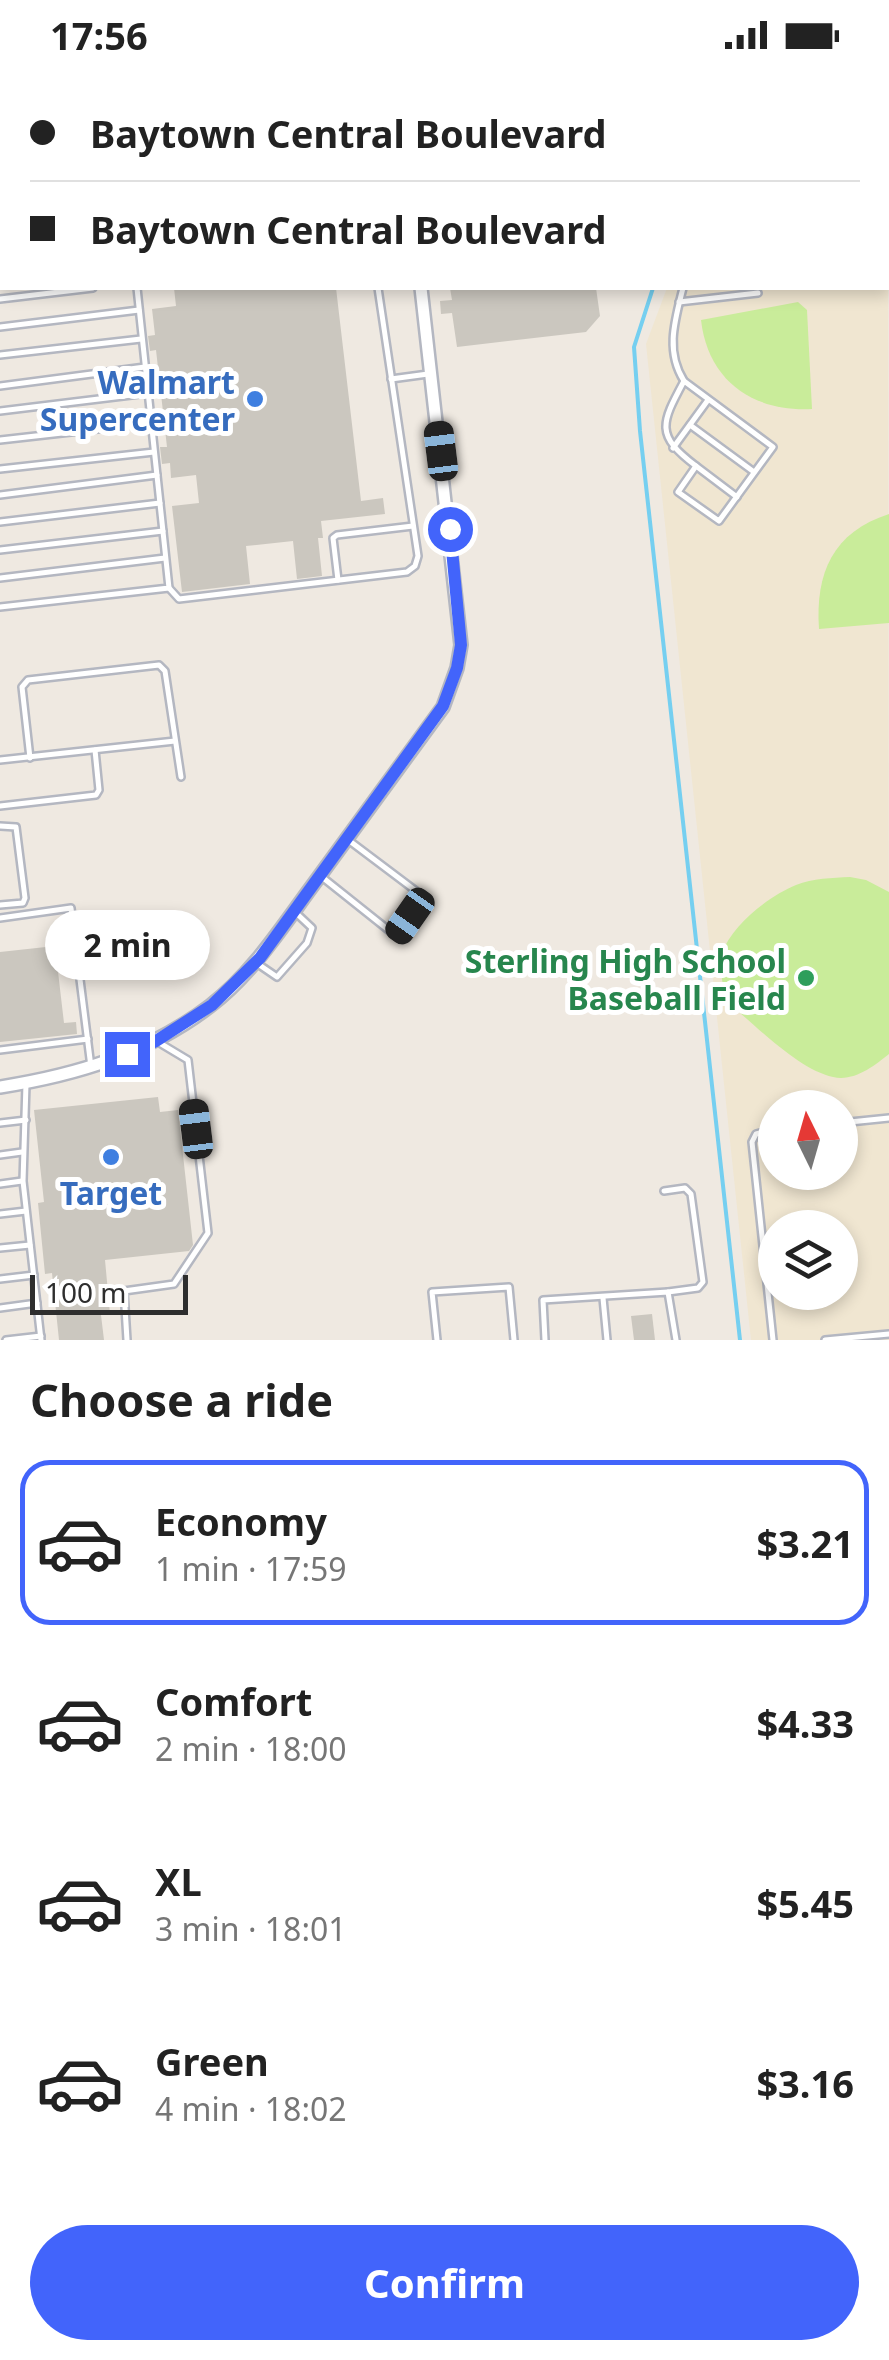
<!DOCTYPE html>
<meta charset="utf-8">
<style>
:root{--surface:#fff;--page:#f2f2f2;--text:#222;--muted:#767676;--line:#e0e0e0;--accent:#4264fb}
body{margin:0;font-family:"Noto Sans",sans-serif;background:var(--page);color:var(--text);height:100vh;display:flex;flex-direction:column;font-size:38px;white-space:nowrap}
*{box-sizing:border-box;margin:0}
p{font-size:32px;color:var(--muted)}
.icon{flex:none;width:55px;height:55px;fill:none;stroke:currentColor;stroke-width:2;stroke-linecap:round;stroke-linejoin:round}
.map{position:relative;height:1270px;overflow:hidden}
.details{display:flex;flex-direction:column;background:var(--surface);flex:1}
.details>*{flex:none}
.hud{position:absolute;left:0px;top:0px;width:890px;height:220px;box-shadow:0 5px 15px #0003;display:grid;align-content:center;height:220px;padding:0 30px;background:var(--surface)}
.needle{width:65px;rotate:355deg}
.buttons{position:absolute;left:758px;top:1020px;display:grid;gap:20px}
.buttons a{display:grid;place-items:center;width:100px;height:100px;border-radius:50%;background:var(--surface);box-shadow:0 5px 15px #0003;font-size:50px}
.scale{position:absolute;left:30px;bottom:25px;width:158px;box-sizing:border-box;padding-left:10px;border:5px solid #2e2e2e;border-top:0;font-size:28px;line-height:35px;white-space:nowrap;color:#2e2e2e;-webkit-text-stroke:8px #fff;paint-order:stroke}
.end{position:absolute;width:45px;height:45px;margin:-22px;border:12px solid #4264fb;background:#fff;box-shadow:0 0 0 5px #fff}
.from{border-radius:50%}
.bubble{position:absolute;height:70px;border-radius:35px;background:var(--surface);box-shadow:0 5px 15px #0003;font-size:32px;font-weight:700;line-height:70px;text-align:center}
.car{position:absolute;width:30px;height:60px;margin:-30px -15px;border-radius:12px;box-shadow:0 0 8px 2px #0007;background:linear-gradient(#222 24%,#8ab4d8 0 40%,#222 0 76%,#8ab4d8 0 86%,#222 0)}
.hud b{display:flex;align-items:center;gap:35px;height:95px;font-size:38px}
.hud b+b{border-top:2px solid var(--line)}
.hud i{width:25px;height:25px;background:var(--text)}
ul{padding:0;list-style:none}
li{display:flex;align-items:center;gap:30px;height:165px;margin:0 20px 15px;padding:0 10px;border:5px solid transparent;border-radius:30px}
li div{flex:1}
li b{display:block;font-size:38px}
li em{font-style:normal;font-weight:700}
li.active{border-color:var(--accent)}
li>.icon{width:90px;height:90px;stroke-width:1.5}
h2{padding:0 30px;font-size:45px;line-height:120px}
.cta{display:flex;gap:20px;margin-top:auto;padding:20px 30px}
.cta a{flex:1;height:115px;border-radius:60px;background:var(--accent);color:#fff;font-size:40px;font-weight:700;line-height:115px;text-align:center}
.status{display:flex;justify-content:space-between;align-items:center;height:70px;padding:0 50px;background:var(--surface);direction:ltr}
.status svg{height:28px;fill:currentColor}
.map>svg:first-child{display:block}
</style>
<div class="status"><b>17:56</b><svg viewBox="0 0 49 12"><path d="M0 12V9h3v3zM5 12V6h3v6zM10 12V3h3v9zM15 12V0h3v12zM26 1h20v11H26zM47 4h2v5h-2z"/></svg></div>
<div class="map">
<svg width="889" height="1270" viewBox="0 0 889 1270">
<rect width="100%" height="100%" fill="#efe9e1"/>
<path fill="#f0e6d1" fill-rule="evenodd" d="M888,86l1,1184h-138l-105,-996 21,-56h221zM775,1038h65v64h-65zM775,1158h65v64h-65z"/>
<g fill="#c9ec9a">
<path d="M798,232l9,8 5,99c-59,3 -104,-28 -111,-89z"/>
<path d="M889,444v109l-70,6c-4,-56 14,-97 70,-115z"/>
<path d="M850,807l16,3 23,12v162c-15,12 -35,28 -56,23 -35,-7 -81,-55 -108,-77 -1,-14 -7,-34 -3,-47 10,-28 47,-57 74,-68 17,-7 36,-7 54,-8z"/>
</g>
<g fill="none" stroke-linecap="round" stroke-linejoin="round">
<path stroke="#75cff0" stroke-width="4" d="M653,218l-19,59 6,84 100,909"/>
</g>
<g fill="#cbc7bf">
<path d="M174,218h162l25,213 22,-3 2,16 -64,7 2,17h-5l4,38 -25,3 -4,-38 -47,5 4,38 -68,8 -10,-86 27,-3 -3,-28 -25,3 -1,-15 -8,1 -2,-17h7l-11,-97 -6,1 -2,-15 7,-1 -3,-26 24,-3z"/>
<path d="M450,218h146l4,28 -14,16 -129,15 -5,-34 -11,1 -1,-13 12,-1z"/>
<path d="M55,876l9,77 12,-1 1,12 -77,8v-90z"/>
<path d="M158,1027l2,15 18,-2 15,135 -4,6 -84,9 5,54 -9,1 3,25h-45l-7,-67 -7,1 -7,-71 6,-1 -10,-92z"/>
<path d="M652,1244l3,26h-21l-3,-24z"/>
</g>
<g fill="none" stroke-linecap="round" stroke-linejoin="round">
<g stroke="#b4b7c1" stroke-width="10">
<g id="lane">
<path d="M695,0l1,2"/>
<path d="M0,200h2"/>
<path d="M683,218c-8,32 -18,63 1,93"/>
<path d="M0,229l93,-11"/>
<path d="M679,232l79,-9"/>
<path d="M0,257l139,-17"/>
<path d="M0,285l141,-16"/>
<path d="M391,309l37,-5"/>
<path d="M684,311l89,66 -54,74 -41,-29 18,-26c-41,-31 -35,-42 -12,-85z"/>
<path d="M0,316l145,-19"/>
<path d="M0,341l148,-18"/>
<path d="M690,355l64,47"/>
<path d="M0,370l151,-17"/>
<path d="M673,378l35,-48"/>
<path d="M696,396l41,31"/>
<path d="M0,399l154,-17"/>
<path d="M0,425l157,-20"/>
<path d="M0,452l160,-19"/>
<path d="M0,480l163,-19"/>
<path d="M0,508l165,-20"/>
<path d="M338,510l-5,-42 4,-3 76,-9"/>
<path d="M169,518l10,11 228,-27 8,-6 3,-10 -40,-268"/>
<path d="M0,537l169,-19 -32,-300"/>
<path d="M30,688l-8,-71 6,-7 131,-15 6,6 16,106"/>
<path d="M0,690l175,-19"/>
<path d="M0,736l96,-11 3,-5 -4,-40"/>
<path d="M0,756l16,1 9,71 -2,5 -23,2"/>
<path d="M322,807l74,59 28,-39 -77,-58"/>
<path d="M0,848l71,-10 20,159"/>
<path d="M258,894l19,13 30,-34 5,-15 -17,-16"/>
<path d="M0,980l88,-11"/>
<path d="M26,1014l-3,97 18,159"/>
<path d="M0,1053l26,-3"/>
<path d="M840,1053l49,-5"/>
<path d="M0,1085l22,-3"/>
<path d="M0,1114l22,-3"/>
<path d="M664,1121l21,-3 6,6 12,88 -5,6 -30,4"/>
<path d="M0,1144l26,-3"/>
<path d="M0,1178l30,-3"/>
<path d="M0,1209l34,-4"/>
<path d="M603,1228l4,42"/>
<path d="M0,1238l37,-5"/>
<path d="M6,1270l35,-4"/>
<path d="M127,1270l-3,-49 50,-7 34,-51 -20,-173 -30,-18"/>
<path d="M437,1270l-5,-48 77,-5 5,53"/>
<path d="M545,1270l-2,-40 125,-8 8,48"/>
<path d="M773,1270l-21,-198 4,-8 19,-5"/>
<path d="M825,1270l64,-6"/>
</g>
</g>
<g stroke="#b4b7c1" stroke-width="16">
<g id="street">
<path d="M446,0l1,2"/>
<path d="M875,0v2"/>
<path d="M888,45l1,5"/>
<path d="M0,1017c76,-12 147,-33 210,-81 42,-32 72,-79 103,-121 44,-60 87,-119 130,-178l14,-39 4,-23 -40,-357"/>
</g>
</g>
<g stroke="#b4b7c1" stroke-width="20">
<g id="secondary">
<path d="M888,63h1"/>
<path d="M0,125h2"/>
</g>
</g>
<use href="#lane" stroke="#fff" stroke-width="5"/>
<use href="#street" stroke="#fff" stroke-width="11"/>
<use href="#secondary" stroke="#fff" stroke-width="15"/>
</g>
<g fill="none" stroke-linecap="round" stroke-linejoin="round">
<path stroke="#4264fb" stroke-width="12" d="M127,984l29,-13 56,-36 48,-47 183,-252 14,-38 4,-23 -11,-116"/>
</g>
<g fill="#3f7fe0" stroke="#fff" stroke-width="4">
<circle cx="255" cy="329" r="10"/>
<circle cx="111" cy="1087" r="10"/>
</g>
<circle fill="#2e9e5b" stroke="#fff" stroke-width="4" cx="806" cy="908" r="10"/>
<g text-anchor="middle" dominant-baseline="central" stroke-width="10" stroke-linejoin="round" paint-order="stroke">
<g font-size="32" font-weight="bold" fill="#366cbe" stroke="#fff" text-anchor="end">
<text x="235" y="311">Walmart<tspan x="235" dy="37">Supercenter</tspan></text>
<text x="111" y="1122" text-anchor="middle">Target</text>
</g>
<g font-size="32" font-weight="bold" fill="#27864d" stroke="#fff" text-anchor="end">
<text x="786" y="890">Sterling High School<tspan x="786" dy="37">Baseball Field</tspan></text>
</g>
</g>
</svg>
<div class="buttons">
<a><svg class="needle" viewBox="-14 -14 28 28"><path d="M0-13l5 13h-10z" fill="#e53935"/><path d="M0 13l5-13h-10z" fill="#767676"/></svg></a>
<a><svg class="icon" aria-label="layers" viewBox="0 0 24 24"><path d="M12 4l9 5-9 5-9-5zM3 14l9 5 9-5"/></svg></a>
</div>
<div class="scale">100 m</div>
<i class="end from" style="left:450px;top:459px"></i>
<i class="end" style="left:127px;top:984px"></i>
<div class="bubble" style="left:45px;top:840px;width:165px">2 min</div>
<i class="car" style="left:441px;top:381px;rotate:353deg"></i>
<i class="car" style="left:410px;top:846px;rotate:215deg"></i>
<i class="car" style="left:196px;top:1059px;rotate:353deg"></i>
<div class="hud">
<b><i class="from"></i>Baytown Central Boulevard</b>
<b><i></i>Baytown Central Boulevard</b>
</div>
</div>
<section class="details">
<h2>Choose a ride</h2>
<ul>
<li class="active"><svg class="icon" aria-label="car" viewBox="0 0 24 24"><path d="M5 17H2v-5l4-1 3-4h7l3 4 3 1v5h-3M9 17h6M6 11h13"/><circle cx="7" cy="17" r="2"/><circle cx="17" cy="17" r="2"/></svg><div><b>Economy</b><p>1 min · 17:59</p></div><em>$3.21</em></li>
<li><svg class="icon" aria-label="car" viewBox="0 0 24 24"><path d="M5 17H2v-5l4-1 3-4h7l3 4 3 1v5h-3M9 17h6M6 11h13"/><circle cx="7" cy="17" r="2"/><circle cx="17" cy="17" r="2"/></svg><div><b>Comfort</b><p>2 min · 18:00</p></div><em>$4.33</em></li>
<li><svg class="icon" aria-label="car" viewBox="0 0 24 24"><path d="M5 17H2v-5l4-1 3-4h7l3 4 3 1v5h-3M9 17h6M6 11h13"/><circle cx="7" cy="17" r="2"/><circle cx="17" cy="17" r="2"/></svg><div><b>XL</b><p>3 min · 18:01</p></div><em>$5.45</em></li>
<li><svg class="icon" aria-label="car" viewBox="0 0 24 24"><path d="M5 17H2v-5l4-1 3-4h7l3 4 3 1v5h-3M9 17h6M6 11h13"/><circle cx="7" cy="17" r="2"/><circle cx="17" cy="17" r="2"/></svg><div><b>Green</b><p>4 min · 18:02</p></div><em>$3.16</em></li>
</ul>
<div class="cta"><a>Confirm</a></div>
</section>
